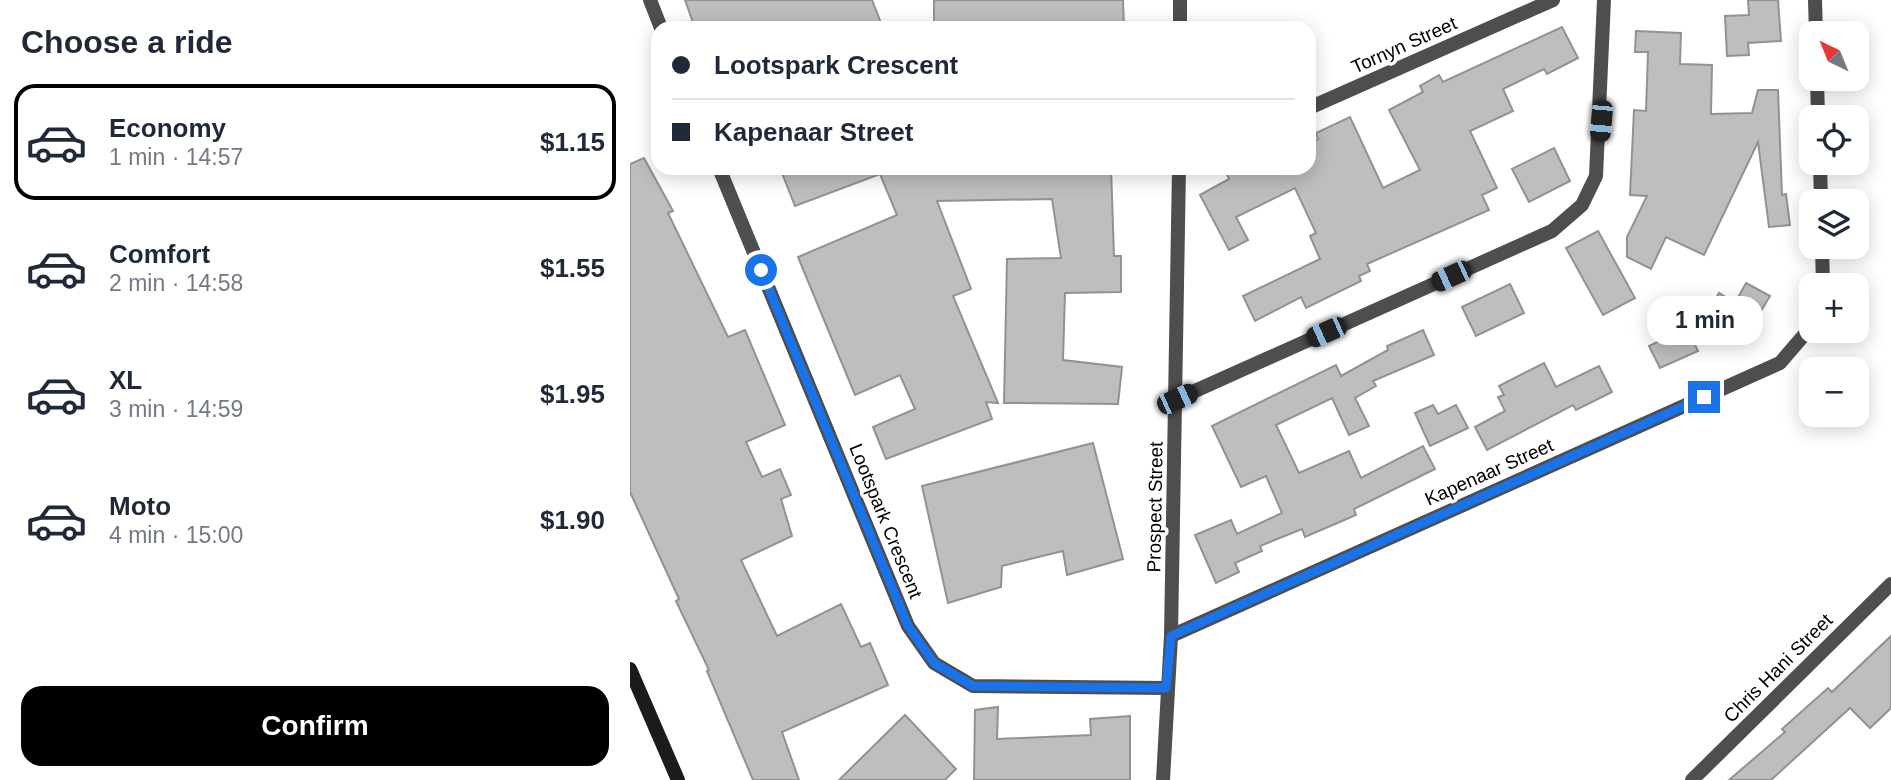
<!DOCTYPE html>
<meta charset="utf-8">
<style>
:root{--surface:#fff;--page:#f2f2f3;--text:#1f2937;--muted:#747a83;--line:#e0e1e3;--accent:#000}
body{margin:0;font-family:Arial,sans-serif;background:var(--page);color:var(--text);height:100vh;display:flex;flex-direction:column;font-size:26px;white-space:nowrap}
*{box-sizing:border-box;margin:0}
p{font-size:23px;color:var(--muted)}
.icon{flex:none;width:38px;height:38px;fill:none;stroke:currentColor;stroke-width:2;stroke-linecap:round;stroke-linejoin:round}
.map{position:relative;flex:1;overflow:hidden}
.details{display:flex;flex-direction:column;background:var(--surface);width:630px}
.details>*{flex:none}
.hud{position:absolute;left:21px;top:21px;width:665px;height:154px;border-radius:21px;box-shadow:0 4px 18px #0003;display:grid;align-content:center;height:154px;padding:0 21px;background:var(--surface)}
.needle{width:46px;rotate:317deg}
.tools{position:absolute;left:1169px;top:21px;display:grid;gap:14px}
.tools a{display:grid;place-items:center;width:70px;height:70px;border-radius:14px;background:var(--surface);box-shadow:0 4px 18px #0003;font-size:35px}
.end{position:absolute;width:32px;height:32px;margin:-16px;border:9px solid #1a73e8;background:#fff;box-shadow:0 0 0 4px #fff}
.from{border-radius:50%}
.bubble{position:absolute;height:49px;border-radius:21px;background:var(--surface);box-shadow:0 4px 18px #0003;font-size:23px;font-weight:700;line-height:49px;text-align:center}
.car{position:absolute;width:21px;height:42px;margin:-21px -10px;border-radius:9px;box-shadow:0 0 5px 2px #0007;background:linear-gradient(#222 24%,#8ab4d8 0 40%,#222 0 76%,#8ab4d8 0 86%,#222 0)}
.hud b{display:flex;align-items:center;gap:24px;height:66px;font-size:26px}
.hud b+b{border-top:2px solid var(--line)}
.hud i{width:18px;height:18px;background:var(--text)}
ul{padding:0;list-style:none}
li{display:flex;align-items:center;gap:21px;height:116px;margin:0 14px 10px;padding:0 7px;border:4px solid transparent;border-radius:21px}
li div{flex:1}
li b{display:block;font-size:26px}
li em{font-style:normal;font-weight:700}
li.selected{border-color:var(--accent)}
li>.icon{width:63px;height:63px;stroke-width:1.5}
h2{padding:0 21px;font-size:32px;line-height:84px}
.button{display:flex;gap:14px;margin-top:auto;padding:14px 21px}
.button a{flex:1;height:80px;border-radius:21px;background:var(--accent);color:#fff;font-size:28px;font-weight:700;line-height:80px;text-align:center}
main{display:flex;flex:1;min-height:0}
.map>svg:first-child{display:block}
</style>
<main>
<section class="details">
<h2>Choose a ride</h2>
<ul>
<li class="selected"><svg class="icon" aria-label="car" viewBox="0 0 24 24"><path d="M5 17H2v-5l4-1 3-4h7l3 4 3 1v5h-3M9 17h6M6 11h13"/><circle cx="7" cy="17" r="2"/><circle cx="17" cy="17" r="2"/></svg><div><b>Economy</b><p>1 min · 14:57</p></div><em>$1.15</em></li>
<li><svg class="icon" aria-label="car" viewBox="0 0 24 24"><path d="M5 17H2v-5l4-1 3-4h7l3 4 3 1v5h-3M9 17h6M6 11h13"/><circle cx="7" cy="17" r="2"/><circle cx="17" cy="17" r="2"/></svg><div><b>Comfort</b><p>2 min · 14:58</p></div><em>$1.55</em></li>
<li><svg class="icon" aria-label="car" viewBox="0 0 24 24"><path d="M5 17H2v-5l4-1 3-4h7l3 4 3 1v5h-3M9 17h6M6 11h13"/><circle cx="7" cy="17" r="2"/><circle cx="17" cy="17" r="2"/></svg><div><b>XL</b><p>3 min · 14:59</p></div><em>$1.95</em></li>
<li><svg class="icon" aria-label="car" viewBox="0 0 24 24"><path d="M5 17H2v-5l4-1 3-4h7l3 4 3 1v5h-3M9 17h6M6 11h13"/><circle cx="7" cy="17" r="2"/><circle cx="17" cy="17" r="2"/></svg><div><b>Moto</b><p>4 min · 15:00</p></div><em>$1.90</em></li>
</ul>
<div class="button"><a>Confirm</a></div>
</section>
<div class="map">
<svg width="1261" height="780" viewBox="0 0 1261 780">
<rect width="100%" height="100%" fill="#fff"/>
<g fill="#bebebe" stroke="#929292" stroke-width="2">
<path d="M55,0h187l11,28h-188z"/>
<path d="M304,0h189l1,28h-190z"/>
<path d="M1118,0h30l3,41 -33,2 1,12 -22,1 -2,-40 24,-1z"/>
<path d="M932,27l16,31 -31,16 -3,-5 -41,20 10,22 -43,20 27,57 -15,7 7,15 -122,54 3,7 -11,5 2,5 -55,27 -5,-11 -46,24 -12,-25 77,-37 -10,-23 6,-3 -21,-45 -59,29 12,23 -19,10 -29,-55 29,-16 -5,-11h85v-24l9,-5 -2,-6 34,-16 33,71 37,-18 -31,-60 34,-18 -3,-6 19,-11 4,7z"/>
<path d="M1006,31l45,2 -1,31 32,1 -1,49 41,-1 6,-23h20l4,105 4,-1 4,31 -21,2 -11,-85 -54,113 -38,-18 -15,32 -24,-12v-20l20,-41 -17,-1 4,-85 12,1 2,-59h-13z"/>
<path d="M924,148l16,33 -41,21 -17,-33z"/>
<path d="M14,158l29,53 -5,2 60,124 17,-7 40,95 -39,17 16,35 18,-8 11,26 -10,4 11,37 -51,24 36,76 64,-32 20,43 9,-4 18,42 -106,47 17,48h-46l-46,-109 2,-1 -33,-69 3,-2 -49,-107v-328z"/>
<path d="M150,168h331l3,88h7v36l-56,1 -2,67 59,7 -4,37 -114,-1 3,-144 54,-1 -9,-59 -115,2 34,88 -18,7 45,107 -12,-1 6,17 -106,40 -13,-32 42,-18 -15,-34 -45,20 -57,-138 99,-42 -17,-41 -85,32z"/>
<path d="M968,231l37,67 -32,17 -37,-67z"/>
<path d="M1116,283l24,13 -23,39 -39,-23 11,-19 16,10z"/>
<path d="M880,284l14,29 -48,23 -14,-29z"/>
<path d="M1057,328l11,23 -38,17 -11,-22z"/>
<path d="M793,330l11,25 -61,26 3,5 -21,12 14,28 -20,9 -17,-37 -56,27 23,48 50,-22 12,27 62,-32 12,23 -81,40 2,6 -14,6 -37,16 -3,-8 -42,17 2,5 -27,12 4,9 -23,11 -21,-48 36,-15 6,14 45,-21 -16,-37 -25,11 -29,-61 124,-61 5,11 47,-26 -1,-4z"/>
<path d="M914,363l12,24 43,-21 13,26 -36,18 -3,-5 -86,45 -12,-23 30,-16 -7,-14 6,-2 -5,-9z"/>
<path d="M803,405l5,9 18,-9 12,23 -38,18 -15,-33z"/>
<path d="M463,443l30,116 -56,16 -4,-24 -61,15 -1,21 -53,16 -26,-117z"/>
<path d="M1261,636v72l-21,20 -20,-20 -79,72h-42l56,-48 -3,-3 46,-41 4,4z"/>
<path d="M368,707l-1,32 94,-4 -1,-16 40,-3v64h-156l1,-70z"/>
<path d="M275,715l51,54 -11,11h-106z"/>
</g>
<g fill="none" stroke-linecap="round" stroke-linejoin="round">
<g stroke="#4e4e4e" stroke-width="14">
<path d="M20,0l11,28"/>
<path d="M89,168l189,458 26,37 39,23 193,2"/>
</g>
<g stroke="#4e4e4e" stroke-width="14">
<path d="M1185,0l1,33"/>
<path d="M550,28v-28"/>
<path d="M1187,79l1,38"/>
<path d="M679,108l244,-108"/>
<path d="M1190,163l1,38"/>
<path d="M1192,247l1,38"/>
<path d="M547,399l375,-168 30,-26 14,-29 8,-176"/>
<path d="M541,636l609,-273 31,-36"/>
<path d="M533,780l8,-144 8,-468"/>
<path d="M1062,780l199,-196"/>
</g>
<path stroke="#1b1b1b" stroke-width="14" d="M0,669l48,111"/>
</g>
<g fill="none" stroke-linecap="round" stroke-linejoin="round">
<path stroke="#1a73e8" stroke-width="9" d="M131,270l147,356 26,37 39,23 193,2 5,-52 533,-239"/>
</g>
<g text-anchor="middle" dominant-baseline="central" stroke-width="7" stroke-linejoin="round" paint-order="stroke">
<g font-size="19" fill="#000" stroke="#fff">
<text transform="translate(774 45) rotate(-24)">Tornyn Street</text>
<text transform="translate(859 472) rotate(-24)">Kapenaar Street</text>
<text transform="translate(525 507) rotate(-89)">Prospect Street</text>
<text transform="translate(256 521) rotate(68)">Lootspark Crescent</text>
<text transform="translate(1148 668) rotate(-45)">Chris Hani Street</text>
</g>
</g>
</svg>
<div class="tools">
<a><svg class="needle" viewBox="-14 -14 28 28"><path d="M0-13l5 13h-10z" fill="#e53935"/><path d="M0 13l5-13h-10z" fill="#747a83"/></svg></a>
<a><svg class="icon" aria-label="locate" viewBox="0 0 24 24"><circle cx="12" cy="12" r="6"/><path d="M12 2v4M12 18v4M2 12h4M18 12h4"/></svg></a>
<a><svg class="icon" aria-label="layers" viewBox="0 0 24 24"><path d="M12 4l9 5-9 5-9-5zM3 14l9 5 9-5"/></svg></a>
<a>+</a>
<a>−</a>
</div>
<i class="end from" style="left:131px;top:270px"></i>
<i class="end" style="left:1074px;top:397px"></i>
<div class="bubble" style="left:1017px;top:296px;width:116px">1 min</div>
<i class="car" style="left:971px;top:121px;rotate:185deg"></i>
<i class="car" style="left:821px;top:276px;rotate:245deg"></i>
<i class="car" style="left:696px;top:332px;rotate:246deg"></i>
<i class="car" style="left:547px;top:399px;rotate:66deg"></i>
<div class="hud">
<b><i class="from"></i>Lootspark Crescent</b>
<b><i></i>Kapenaar Street</b>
</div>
</div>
</main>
